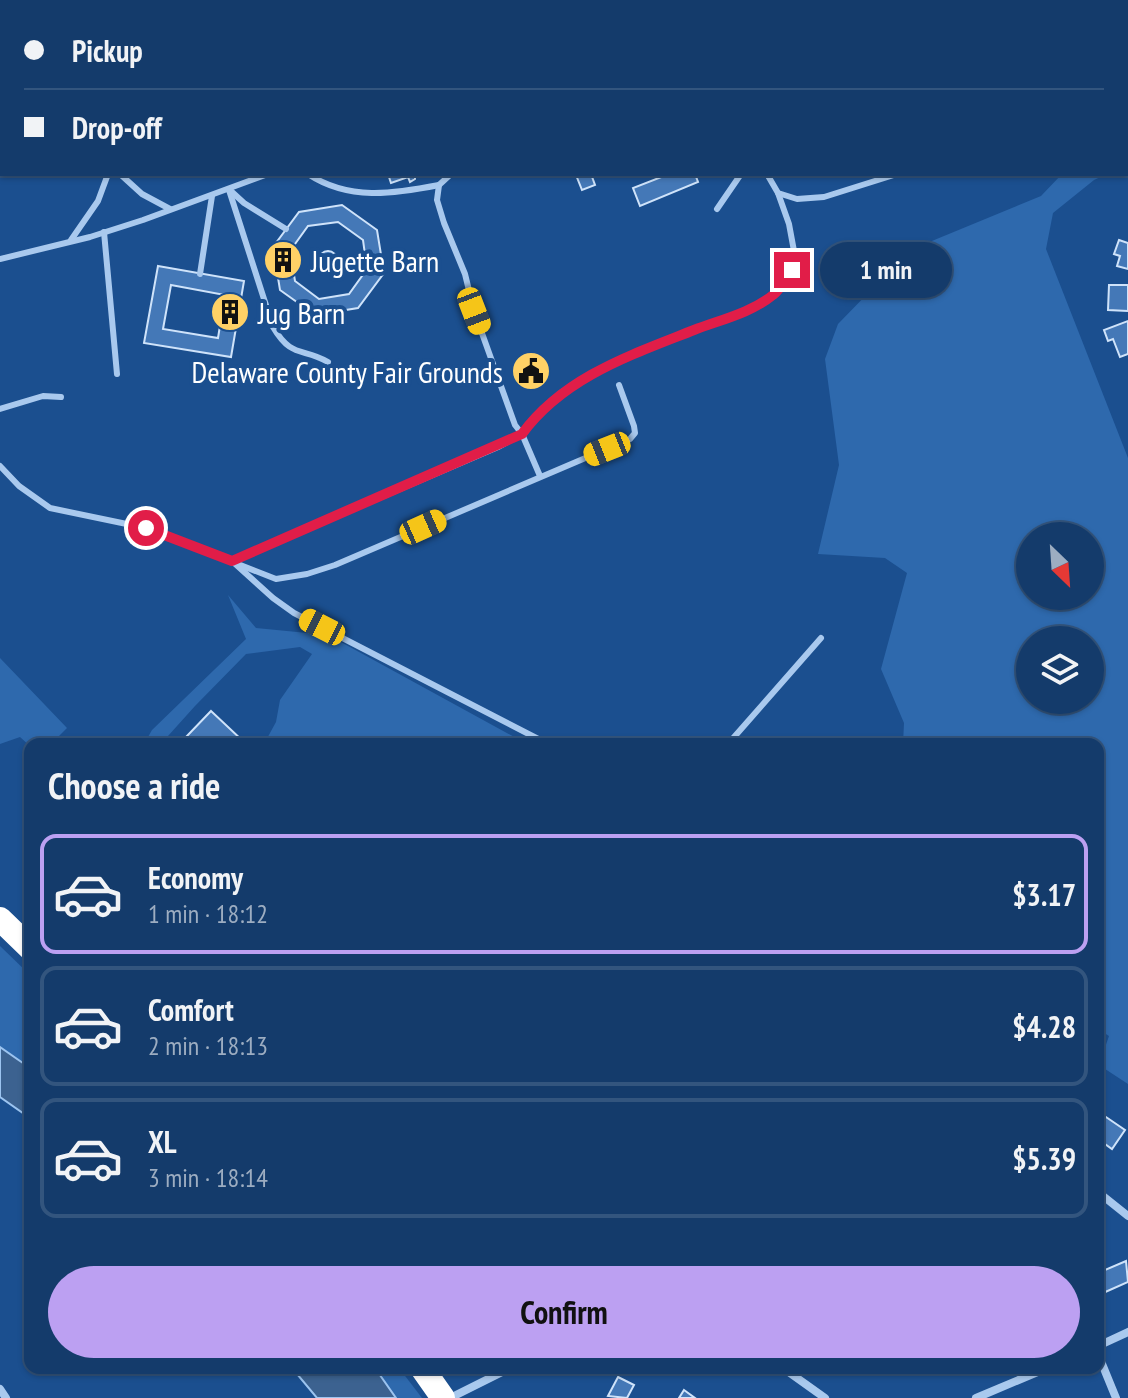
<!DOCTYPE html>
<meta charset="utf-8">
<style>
:root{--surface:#143b6b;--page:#1d4271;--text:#f1f3f6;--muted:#9dadc1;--line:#33557e;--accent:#bca0f2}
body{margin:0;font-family:"PT Sans Narrow",sans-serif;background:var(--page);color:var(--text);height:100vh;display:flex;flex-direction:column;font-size:30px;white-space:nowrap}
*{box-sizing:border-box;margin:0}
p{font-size:26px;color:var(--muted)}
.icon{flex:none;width:44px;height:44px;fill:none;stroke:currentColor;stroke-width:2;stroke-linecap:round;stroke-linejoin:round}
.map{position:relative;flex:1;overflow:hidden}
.details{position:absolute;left:24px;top:738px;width:1080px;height:636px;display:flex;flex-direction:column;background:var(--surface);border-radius:16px;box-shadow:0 2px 6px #0004,0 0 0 2px var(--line)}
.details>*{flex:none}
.hud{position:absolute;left:0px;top:0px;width:1128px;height:176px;box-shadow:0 2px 6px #0004,0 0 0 2px var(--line);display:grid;align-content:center;height:176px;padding:0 24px;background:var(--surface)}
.needle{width:52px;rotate:155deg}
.fabs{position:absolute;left:1016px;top:522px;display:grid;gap:16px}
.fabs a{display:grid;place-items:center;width:88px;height:88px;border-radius:50%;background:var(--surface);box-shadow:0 2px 6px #0004,0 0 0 2px var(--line);font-size:40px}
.end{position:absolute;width:36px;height:36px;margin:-18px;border:10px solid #e11d48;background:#fff;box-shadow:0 0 0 4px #fff}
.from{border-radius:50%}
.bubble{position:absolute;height:56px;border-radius:28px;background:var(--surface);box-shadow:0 2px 6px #0004,0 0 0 2px var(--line);font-size:26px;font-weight:700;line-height:56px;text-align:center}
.car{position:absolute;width:24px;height:48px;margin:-24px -12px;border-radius:10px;box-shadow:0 0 6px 2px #0007;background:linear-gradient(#f5c518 24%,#345 0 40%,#f5c518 0 76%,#345 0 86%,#f5c518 0)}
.hud b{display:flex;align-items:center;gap:28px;height:76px;font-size:30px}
.hud b+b{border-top:2px solid var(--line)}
.hud i{width:20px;height:20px;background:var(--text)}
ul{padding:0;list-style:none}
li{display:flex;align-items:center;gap:24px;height:120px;margin:0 16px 12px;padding:0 8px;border:4px solid var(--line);border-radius:16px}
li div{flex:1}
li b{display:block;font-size:30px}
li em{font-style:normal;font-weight:700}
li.on{border-color:var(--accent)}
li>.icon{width:72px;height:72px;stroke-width:1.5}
h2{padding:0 24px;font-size:36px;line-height:96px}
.primary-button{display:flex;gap:16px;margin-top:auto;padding:16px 24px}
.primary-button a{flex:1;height:92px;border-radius:48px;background:var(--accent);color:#111;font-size:32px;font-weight:700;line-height:92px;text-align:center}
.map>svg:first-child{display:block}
</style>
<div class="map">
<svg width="1128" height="1398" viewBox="0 0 1128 1398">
<rect width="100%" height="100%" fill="#1b4f8f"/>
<g fill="#2e69ad" fill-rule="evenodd">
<path d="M493,0h164l-171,2z"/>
<path d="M1062,174h45l-13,6 -41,33 -7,36 82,209v626l-29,-19 10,-29 -11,-7v-285h-195l1,-21 -23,-54 26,-96 -22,-15 -67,-4 21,-89 -14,-106 13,-35 72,-74 131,-54zM1030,536h60v60h-60zM1030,640h60v60h-60z"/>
<path d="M228,595l28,33 72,7 199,109h-263l12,-22 4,-22 32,-46 -12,-7 -54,7 -51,52 -27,30 -3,8h-21l8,-14 94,-91z"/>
<path d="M0,658l67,70 -16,16h-21v2l-10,-9 -20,7z"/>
<path d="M0,946l30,29v93l-30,-21z"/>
<path d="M375,1368h24l23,30h-26z"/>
</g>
<g fill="#3c6290" stroke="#9cc4f0" stroke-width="2">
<path d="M0,1047l30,21v50l-30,-21z"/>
<path d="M292,1368h83l21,30h-79z"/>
</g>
<g fill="#4478b7" stroke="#cfe3fa" stroke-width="2" fill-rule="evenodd">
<path d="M388,174h27v5l-5,3 -2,-5 -17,6z"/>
<path d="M591,174l4,11 -13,5 -6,-15z"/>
<path d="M669,174h26l3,8 -58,24 -7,-18z"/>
<path d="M342,205l35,25 7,43 -26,35 -43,7 -35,-25 -7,-43 26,-35zM338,222l25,18 4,29 -18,25 -30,5 -24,-18 -5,-30 18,-25z"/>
<path d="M1119,240l9,3v26l-11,-3 3,-10 -6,-2z"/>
<circle cx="328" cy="260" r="9"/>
<path d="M158,266l86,15 -13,76 -87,-14zM171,285l54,10 -7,43 -55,-9z"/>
<path d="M1109,285h19v26l-20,-1z"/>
<path d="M1128,321v33l-8,3 -7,-18 -5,2 -4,-11z"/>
<path d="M211,711l33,31 -2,2h-49l-7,-7z"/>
<path d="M1103,1115l22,15 -13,19 -14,-10v-17z"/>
<path d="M1126,1261l2,21 -25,11 -5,-20z"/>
<path d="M618,1377l16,8 -7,13 -19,-2z"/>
<path d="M684,1390l11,8h-16z"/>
</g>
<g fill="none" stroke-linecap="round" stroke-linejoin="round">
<g stroke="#a9c9ee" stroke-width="6">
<path d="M7,0l1,2"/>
<path d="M739,0v2"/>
<path d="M936,0l1,2"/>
<path d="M972,0l1,2"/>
<path d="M683,2l3,-2"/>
<path d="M904,2l6,-2"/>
<path d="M120,174l22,20 28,15"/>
<path d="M308,174c41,27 85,20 131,11"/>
<path d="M451,174l-12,11 -2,15 7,23 21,51 9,37 41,114 7,9 18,42"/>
<path d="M767,174l11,19 19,6 27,-2 73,-23"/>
<path d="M229,190l44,137c19,32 29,20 55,35"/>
<path d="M232,192l12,11 42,26"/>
<path d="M717,209l24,-35"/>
<path d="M104,232l13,142"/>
<path d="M71,240l27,-39 10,-27"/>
<path d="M0,259l90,-22 53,-17 125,-46"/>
<path d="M200,274l12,-78"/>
<path d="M0,409l43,-13 18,1"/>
<path d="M0,466l19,20 31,22 96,20 130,51 31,-5 28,-9 295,-126 5,-6 -1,-7 -15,-41"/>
<path d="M548,744l-254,-131 -21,-15 -41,-37 266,-114 24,-13 13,-16 27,-26 33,-20 46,-21 113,-44 22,-14 16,-23 2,-19 -5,-27 -11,-31"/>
<path d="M728,744l93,-106"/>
</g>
<g stroke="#a9c9ee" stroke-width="8">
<path d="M1098,1192l30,24"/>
<path d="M1098,1346l30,-14"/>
<path d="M1098,1354l18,44"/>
<path d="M783,1368l42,30"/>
<path d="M0,1389l6,9"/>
<path d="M450,1398l60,-30"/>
<path d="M976,1398l71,-30"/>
</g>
<g stroke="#fff" stroke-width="24">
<path d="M0,919l30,29"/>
<path d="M422,1368l21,30"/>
</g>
</g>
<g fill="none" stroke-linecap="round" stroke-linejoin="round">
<path stroke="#e11d48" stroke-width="10" d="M146,528l86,33 290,-127c42,-57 109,-79 172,-104 26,-10 57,-17 79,-35 8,-6 13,-17 19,-25"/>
</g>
<defs>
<g id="building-disc" transform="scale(2)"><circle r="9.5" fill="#ffd166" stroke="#1b4f8f"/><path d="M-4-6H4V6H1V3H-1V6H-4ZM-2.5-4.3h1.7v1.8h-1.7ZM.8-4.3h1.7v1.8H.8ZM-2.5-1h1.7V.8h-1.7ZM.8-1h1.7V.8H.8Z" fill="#111"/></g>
<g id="civic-disc" transform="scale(2)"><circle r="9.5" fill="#ffd166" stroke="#1b4f8f"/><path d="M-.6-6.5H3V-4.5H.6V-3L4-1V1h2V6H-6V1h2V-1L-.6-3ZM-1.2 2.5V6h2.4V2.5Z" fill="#111"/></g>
</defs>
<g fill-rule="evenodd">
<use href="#building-disc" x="283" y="260"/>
<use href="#building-disc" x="230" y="312"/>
<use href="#civic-disc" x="531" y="371"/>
</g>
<g text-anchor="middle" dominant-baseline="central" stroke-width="8" stroke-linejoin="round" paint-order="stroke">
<g font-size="30" fill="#fff" stroke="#1b4f8f" text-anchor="start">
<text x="311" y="260">Jugette Barn</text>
<text x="258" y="312">Jug Barn</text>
<text x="503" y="371" text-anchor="end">Delaware County Fair Grounds</text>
</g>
</g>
</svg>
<div class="fabs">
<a><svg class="needle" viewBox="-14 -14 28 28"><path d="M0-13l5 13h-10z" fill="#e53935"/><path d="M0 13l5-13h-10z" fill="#9dadc1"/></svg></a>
<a><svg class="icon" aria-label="layers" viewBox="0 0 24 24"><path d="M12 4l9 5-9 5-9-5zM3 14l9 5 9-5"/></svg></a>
</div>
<i class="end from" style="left:146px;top:528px"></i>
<i class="end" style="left:792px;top:270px"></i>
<div class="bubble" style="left:820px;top:242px;width:132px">1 min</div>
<i class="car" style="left:474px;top:311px;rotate:159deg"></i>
<i class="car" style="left:607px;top:449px;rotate:248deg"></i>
<i class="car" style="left:423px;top:527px;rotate:66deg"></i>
<i class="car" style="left:322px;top:627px;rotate:297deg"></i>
<div class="hud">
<b><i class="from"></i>Pickup</b>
<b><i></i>Drop-off</b>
</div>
<section class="details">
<h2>Choose a ride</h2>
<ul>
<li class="on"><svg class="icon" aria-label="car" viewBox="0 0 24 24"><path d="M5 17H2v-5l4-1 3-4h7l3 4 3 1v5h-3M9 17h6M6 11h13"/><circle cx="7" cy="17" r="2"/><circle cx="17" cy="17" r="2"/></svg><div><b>Economy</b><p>1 min · 18:12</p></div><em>$3.17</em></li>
<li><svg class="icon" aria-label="car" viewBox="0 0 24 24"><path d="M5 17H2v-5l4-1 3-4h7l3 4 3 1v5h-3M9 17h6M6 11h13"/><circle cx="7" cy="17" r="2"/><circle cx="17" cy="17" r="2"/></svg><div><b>Comfort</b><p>2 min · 18:13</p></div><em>$4.28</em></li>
<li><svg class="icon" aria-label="car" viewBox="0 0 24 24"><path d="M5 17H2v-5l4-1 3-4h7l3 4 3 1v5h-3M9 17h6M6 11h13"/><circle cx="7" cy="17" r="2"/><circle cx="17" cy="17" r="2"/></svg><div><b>XL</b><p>3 min · 18:14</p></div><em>$5.39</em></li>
</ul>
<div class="primary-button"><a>Confirm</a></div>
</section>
</div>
